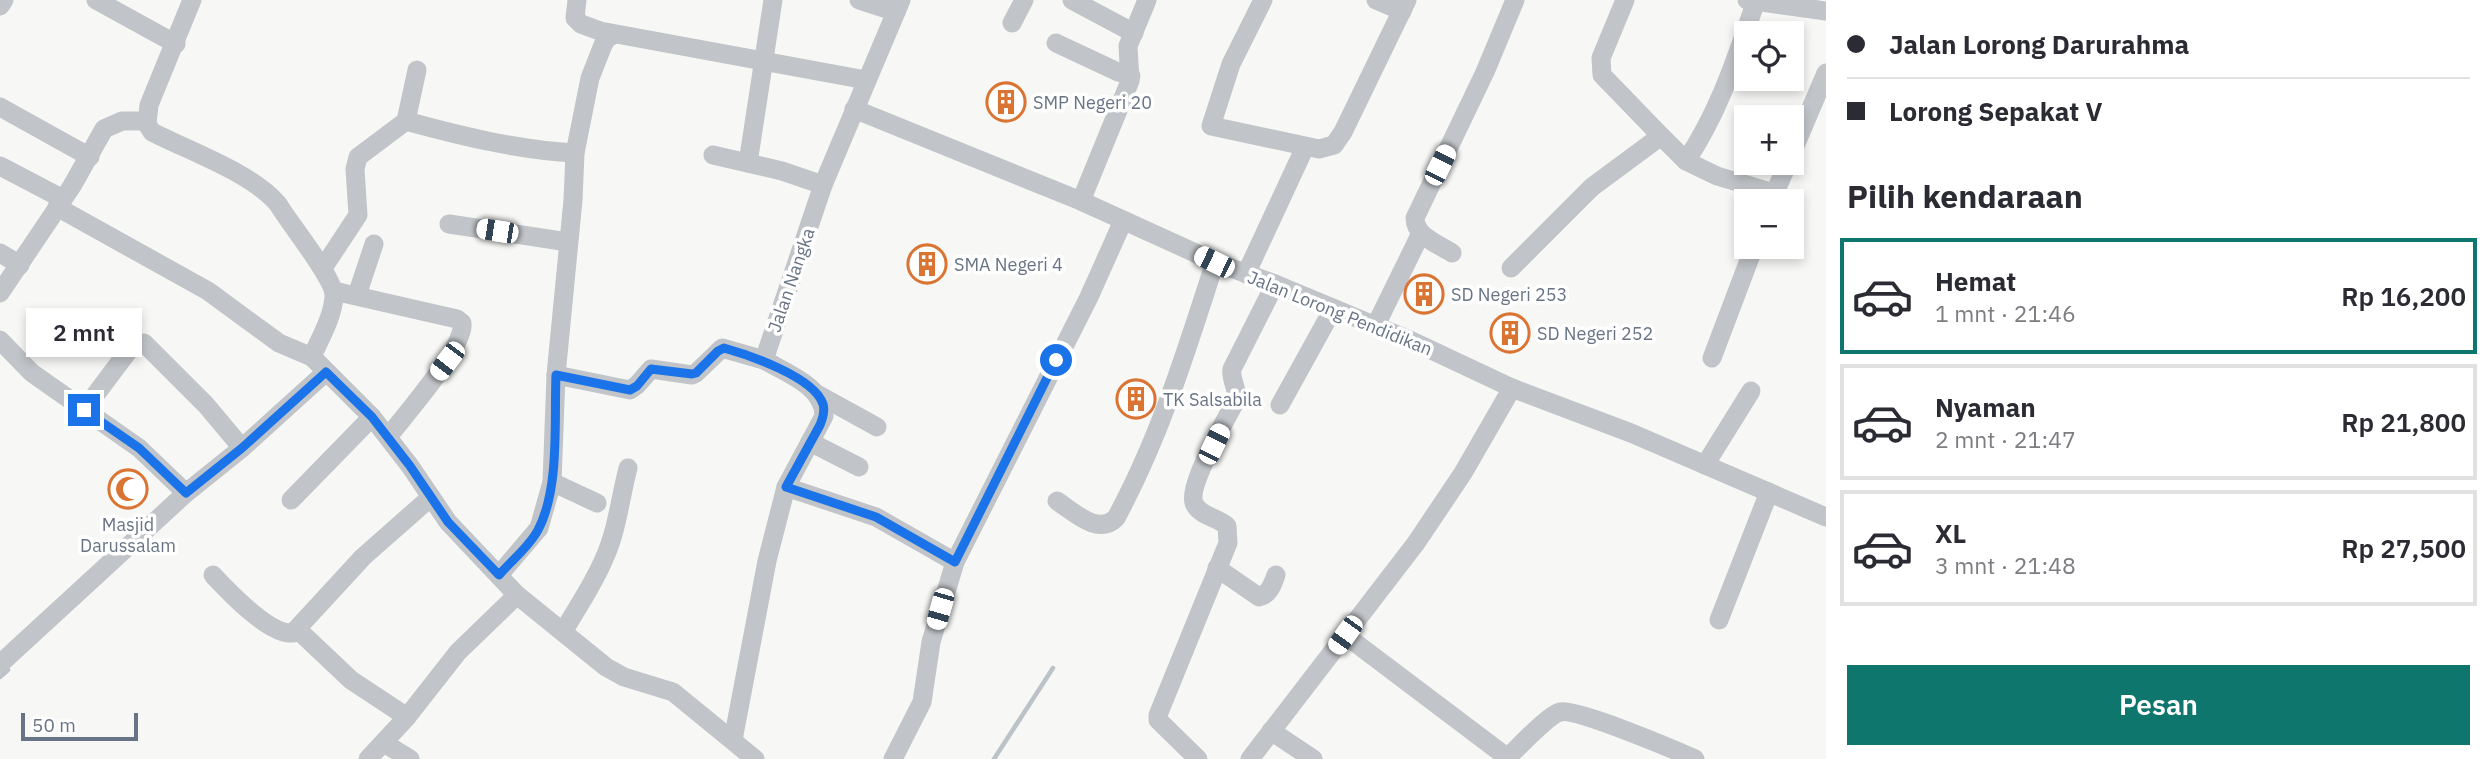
<!DOCTYPE html>
<html lang="id">
<meta charset="utf-8">
<style>
:root{--surface:#fff;--page:#f7f7f7;--text:#2b2b33;--muted:#7c7c81;--line:#e1e1e2;--accent:#0f766e}
body{margin:0;font-family:"IBM Plex Sans",sans-serif;background:var(--page);color:var(--text);height:100vh;display:flex;flex-direction:column;font-size:26px;white-space:nowrap}
*{box-sizing:border-box;margin:0}
p{font-size:23px;color:var(--muted)}
.icon{flex:none;width:38px;height:38px;fill:none;stroke:currentColor;stroke-width:2;stroke-linecap:round;stroke-linejoin:round}
.map{position:relative;flex:1;overflow:hidden}
.drawer{display:flex;flex-direction:column;background:var(--surface);width:665px}
.drawer>*{flex:none}
.hud{display:grid;align-content:center;height:154px;padding:0 21px;background:var(--surface)}
.tools{position:absolute;left:1734px;top:21px;display:grid;gap:14px}
.tools a{display:grid;place-items:center;width:70px;height:70px;border-radius:0px;background:var(--surface);box-shadow:0 4px 10px #0003;font-size:35px}
.scale{position:absolute;left:21px;bottom:18px;width:117px;box-sizing:border-box;padding-left:7px;border:4px solid #687485;border-top:0;font-size:19px;line-height:24px;white-space:nowrap;color:#687485;-webkit-text-stroke:5px #fff;paint-order:stroke}
.end{position:absolute;width:32px;height:32px;margin:-16px;border:9px solid #1a73e8;background:#fff;box-shadow:0 0 0 4px #fff}
.from{border-radius:50%}
.bubble{position:absolute;height:49px;border-radius:0px;background:var(--surface);box-shadow:0 4px 10px #0003;font-size:23px;font-weight:600;line-height:49px;text-align:center}
.car{position:absolute;width:21px;height:42px;margin:-21px -10px;border-radius:9px;box-shadow:0 0 5px 2px #0007;background:linear-gradient(#fff 24%,#345 0 40%,#fff 0 76%,#345 0 86%,#fff 0)}
.hud b{display:flex;align-items:center;gap:24px;height:66px;font-size:26px}
.hud b+b{border-top:2px solid var(--line)}
.hud i{width:18px;height:18px;background:var(--text)}
ul{padding:0;list-style:none}
li{display:flex;align-items:center;gap:21px;height:116px;margin:0 14px 10px;padding:0 7px;border:4px solid var(--line);border-radius:0px}
li div{flex:1}
li b{display:block;font-size:26px}
li em{font-style:normal;font-weight:600}
li.active{border-color:var(--accent)}
li>.icon{width:63px;height:63px;stroke-width:1.5}
h2{padding:0 21px;font-size:32px;line-height:84px}
.action{display:flex;gap:14px;margin-top:auto;padding:14px 21px}
.action a{flex:1;height:80px;border-radius:0px;background:var(--accent);color:#fff;font-size:28px;font-weight:600;line-height:80px;text-align:center}
main{display:flex;flex:1;min-height:0}
.map>svg:first-child{display:block}
</style>
<main>
<div class="map">
<svg width="1826" height="759" viewBox="0 0 1826 759">
<rect width="100%" height="100%" fill="#f7f8f5"/>
<g fill="none" stroke-linecap="round" stroke-linejoin="round">
<g stroke="#bbc3c9" stroke-width="4.5">
<path d="M0,677l8,-7"/>
<path d="M994,759l59,-91"/>
</g>
<g stroke="#c1c4c8" stroke-width="19">
<path d="M96,0l80,44"/>
<path d="M192,0l-43,105 -2,19 5,8c37,19 100,41 126,72 11,19 57,75 56,92 -1,21 -14,42 -22,61l60,60 38,49 38,56 69,73 89,72 18,10 49,15 82,67"/>
<path d="M577,0l-2,18 6,6 19,7 266,49"/>
<path d="M859,0l37,12"/>
<path d="M1072,0l62,33"/>
<path d="M1263,0l-32,64 -20,62 108,23 15,-4 9,-13 64,-132"/>
<path d="M1376,0l26,11"/>
<path d="M1625,0l-24,58 1,17 59,61"/>
<path d="M1747,0l79,11"/>
<path d="M0,6l4,-6"/>
<path d="M1012,23l12,-23"/>
<path d="M1056,43l62,29 13,4"/>
<path d="M0,107l90,50"/>
<path d="M854,109l227,92 134,61 60,22 137,57 100,47 119,45 195,84"/>
<path d="M406,121l11,-51"/>
<path d="M1792,153l34,-80"/>
<path d="M713,155l69,16 41,14"/>
<path d="M1686,161l31,15 57,17"/>
<path d="M748,163l25,-163"/>
<path d="M0,166l63,33"/>
<path d="M1081,201l49,-120 -2,-35 19,-46"/>
<path d="M1771,201l17,-38"/>
<path d="M57,207l151,84 71,52 33,14"/>
<path d="M449,224l119,18"/>
<path d="M0,253l20,12"/>
<path d="M1452,253c-14,-9 -37,-17 -37,-35l70,-146 30,-72"/>
<path d="M323,268l35,-53 -3,-46 3,-12 48,-36c55,15 112,29 169,32"/>
<path d="M1511,268l81,-81 69,-51 25,25c34,-51 50,-103 70,-160"/>
<path d="M1246,274l59,-127"/>
<path d="M334,291l123,28 5,4c4,23 -58,93 -74,114"/>
<path d="M0,293l72,-107 32,-57 18,-8h24"/>
<path d="M357,295l17,-51"/>
<path d="M1375,327l46,-94"/>
<path d="M0,340l32,33 107,75 47,45"/>
<path d="M1712,358l42,-111"/>
<path d="M556,375l74,15 7,-5 14,-16 41,6 4,-2 26,-25 42,12"/>
<path d="M817,394l60,33"/>
<path d="M1280,405l53,-96"/>
<path d="M84,410l45,-60 6,-5 9,-2 62,62 36,43"/>
<path d="M810,442l49,25"/>
<path d="M1705,465l46,-74"/>
<path d="M552,482l45,21"/>
<path d="M786,487l90,30 79,45"/>
<path d="M291,500l81,-83"/>
<path d="M1057,501c17,11 41,35 59,17 44,-81 71,-169 99,-256"/>
<path d="M1217,568l42,29c10,-2 14,-13 17,-22"/>
<path d="M213,575c16,17 56,60 80,58l70,-76 68,-60"/>
<path d="M499,575l40,-47 13,-46 4,-107 17,-175 2,-47 15,-75 13,-33 4,-7 6,-3"/>
<path d="M1719,620l50,-128"/>
<path d="M297,629l54,51 56,37"/>
<path d="M563,632c14,-24 30,-47 41,-73 13,-28 16,-60 24,-91"/>
<path d="M1345,635l163,123"/>
<path d="M0,664l186,-171 56,-45 84,-76"/>
<path d="M1271,731l42,28"/>
<path d="M733,740l34,-179 19,-74 38,-71c0,-30 -38,-43 -60,-56l59,-175 78,-185"/>
<path d="M384,743l26,16"/>
<path d="M368,759l39,-42 51,-65 59,-57"/>
<path d="M893,759l29,-57 9,-60 24,-80 134,-265 34,-76"/>
<path d="M1198,759l-40,-39v-5l70,-172 -1,-17c-9,-8 -26,-10 -32,-21 -10,-16 32,-87 41,-105 3,-11 -6,-19 -4,-31l43,-85"/>
<path d="M1250,759l166,-216 47,-70 49,-85"/>
<path d="M1506,759c11,-10 42,-44 54,-47 16,-4 115,38 135,47"/>
</g>
</g>
<g fill="none" stroke-linecap="round" stroke-linejoin="round">
<path stroke="#1a73e8" stroke-width="9" d="M84,410l55,38 47,45 56,-45 84,-76 46,45 38,49 38,56 51,53c12,-14 30,-28 39,-45 22,-42 16,-108 18,-155l74,15 7,-4 14,-17 41,5 4,-1 22,-22 6,-3c25,7 90,29 99,56 2,7 0,14 -3,21l-34,62 90,30 79,45 101,-202"/>
</g>
<defs>
<g id="building-ring" transform="scale(2.0125)"><circle r="9.5" fill="#fff" stroke="#da7433" stroke-width="1.5"/><path d="M-4-6H4V6H1V3H-1V6H-4ZM-2.5-4.3h1.7v1.8h-1.7ZM.8-4.3h1.7v1.8H.8ZM-2.5-1h1.7V.8h-1.7ZM.8-1h1.7V.8H.8Z" fill="#da7433"/></g>
<g id="mosque-ring" transform="scale(2.0125)"><circle r="9.5" fill="#fff" stroke="#da7433" stroke-width="1.5"/><path d="M3.5-4.9A6 6 0 1 0 3.5 4.9A5 5 0 1 1 3.5-4.9Z" fill="#da7433"/></g>
</defs>
<g fill-rule="evenodd">
<use href="#building-ring" x="1006" y="102"/>
<use href="#building-ring" x="927" y="264"/>
<use href="#building-ring" x="1424" y="294"/>
<use href="#building-ring" x="1510" y="333"/>
<use href="#building-ring" x="1136" y="399"/>
<use href="#mosque-ring" x="128" y="489"/>
</g>
<g text-anchor="middle" dominant-baseline="central" stroke-width="7" stroke-linejoin="round" paint-order="stroke">
<g font-size="18" fill="#687485" stroke="#fff" text-anchor="start">
<text x="1033" y="102">SMP Negeri 20</text>
<text x="954" y="264">SMA Negeri 4</text>
<text x="1451" y="294">SD Negeri 253</text>
<text x="1537" y="333">SD Negeri 252</text>
<text x="1163" y="399">TK Salsabila</text>
<text x="128" y="524" text-anchor="middle">Masjid<tspan x="128" dy="21">Darussalam</tspan></text>
</g>
<g font-size="18" fill="#687485" stroke="#fff">
<text transform="translate(791 280) rotate(-71)">Jalan Nangka</text>
<text transform="translate(1340 313) rotate(22)">Jalan Lorong Pendidikan</text>
</g>
</g>
</svg>
<div class="tools">
<a><svg class="icon" aria-label="locate" viewBox="0 0 24 24"><circle cx="12" cy="12" r="6"/><path d="M12 2v4M12 18v4M2 12h4M18 12h4"/></svg></a>
<a>+</a>
<a>−</a>
</div>
<div class="scale">50 m</div>
<i class="end from" style="left:1056px;top:360px"></i>
<i class="end" style="left:84px;top:410px"></i>
<div class="bubble" style="left:26px;top:308px;width:116px">2 mnt</div>
<i class="car" style="left:1440px;top:165px;rotate:26deg"></i>
<i class="car" style="left:497px;top:231px;rotate:279deg"></i>
<i class="car" style="left:1214px;top:262px;rotate:296deg"></i>
<i class="car" style="left:447px;top:361px;rotate:217deg"></i>
<i class="car" style="left:1214px;top:444px;rotate:26deg"></i>
<i class="car" style="left:940px;top:609px;rotate:196deg"></i>
<i class="car" style="left:1345px;top:635px;rotate:216deg"></i>
</div>
<section class="drawer">
<div class="hud">
<b><i class="from"></i>Jalan Lorong Darurahma</b>
<b><i></i>Lorong Sepakat V</b>
</div>
<h2>Pilih kendaraan</h2>
<ul>
<li class="active"><svg class="icon" aria-label="car" viewBox="0 0 24 24"><path d="M5 17H2v-5l4-1 3-4h7l3 4 3 1v5h-3M9 17h6M6 11h13"/><circle cx="7" cy="17" r="2"/><circle cx="17" cy="17" r="2"/></svg><div><b>Hemat</b><p>1 mnt · 21:46</p></div><em>Rp 16,200</em></li>
<li><svg class="icon" aria-label="car" viewBox="0 0 24 24"><path d="M5 17H2v-5l4-1 3-4h7l3 4 3 1v5h-3M9 17h6M6 11h13"/><circle cx="7" cy="17" r="2"/><circle cx="17" cy="17" r="2"/></svg><div><b>Nyaman</b><p>2 mnt · 21:47</p></div><em>Rp 21,800</em></li>
<li><svg class="icon" aria-label="car" viewBox="0 0 24 24"><path d="M5 17H2v-5l4-1 3-4h7l3 4 3 1v5h-3M9 17h6M6 11h13"/><circle cx="7" cy="17" r="2"/><circle cx="17" cy="17" r="2"/></svg><div><b>XL</b><p>3 mnt · 21:48</p></div><em>Rp 27,500</em></li>
</ul>
<div class="action"><a>Pesan</a></div>
</section>
</main>
